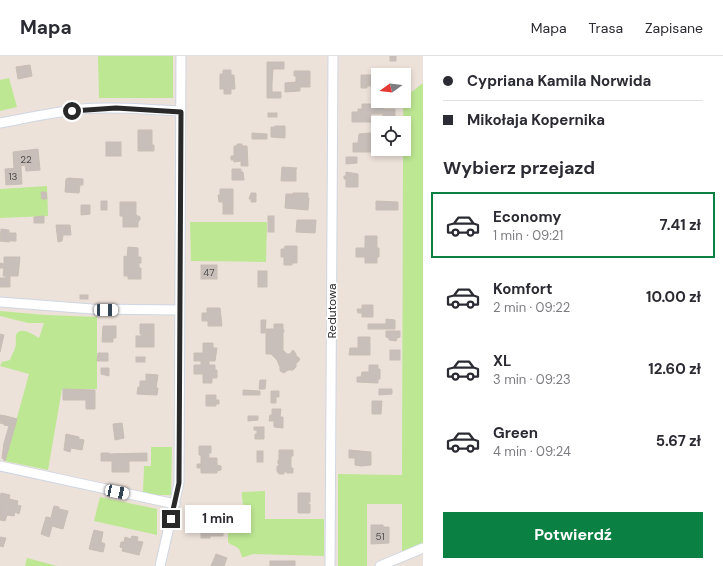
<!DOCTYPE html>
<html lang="pl">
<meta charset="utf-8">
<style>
:root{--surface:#fff;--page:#f2f2f3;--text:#2b2b33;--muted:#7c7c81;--line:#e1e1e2;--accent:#0b8043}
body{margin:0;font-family:"DM Sans",sans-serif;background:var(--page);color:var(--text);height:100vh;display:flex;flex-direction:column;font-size:15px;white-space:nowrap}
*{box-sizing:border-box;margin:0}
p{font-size:13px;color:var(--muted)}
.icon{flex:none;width:22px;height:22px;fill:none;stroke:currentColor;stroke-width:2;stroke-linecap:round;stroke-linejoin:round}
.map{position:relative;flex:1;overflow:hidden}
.panel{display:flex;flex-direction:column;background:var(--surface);width:300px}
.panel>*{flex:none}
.guide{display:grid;align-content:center;height:88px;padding:0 20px;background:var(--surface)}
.needle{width:26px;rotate:255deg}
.tools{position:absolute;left:371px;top:12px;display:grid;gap:8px}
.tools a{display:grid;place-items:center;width:40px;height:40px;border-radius:0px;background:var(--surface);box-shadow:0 2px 6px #0003;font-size:20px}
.end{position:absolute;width:18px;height:18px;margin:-9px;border:5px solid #292929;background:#fff;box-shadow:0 0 0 2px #fff}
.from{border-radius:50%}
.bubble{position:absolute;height:28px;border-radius:0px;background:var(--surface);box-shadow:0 2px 6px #0003;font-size:13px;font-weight:700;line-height:28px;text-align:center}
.car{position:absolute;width:12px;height:24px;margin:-12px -6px;border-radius:5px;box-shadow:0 0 3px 1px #0007;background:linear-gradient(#fff 24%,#345 0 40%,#fff 0 76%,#345 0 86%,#fff 0)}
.guide b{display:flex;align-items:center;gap:14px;height:38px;font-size:15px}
.guide b+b{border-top:1px solid var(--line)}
.guide i{width:10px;height:10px;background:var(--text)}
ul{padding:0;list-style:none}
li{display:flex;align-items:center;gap:12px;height:66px;margin:0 8px 6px;padding:0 12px;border:2px solid transparent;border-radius:0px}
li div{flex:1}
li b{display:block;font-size:15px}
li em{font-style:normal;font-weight:700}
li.active{border-color:var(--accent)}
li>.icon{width:36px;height:36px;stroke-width:1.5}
h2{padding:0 20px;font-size:18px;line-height:48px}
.primary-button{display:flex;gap:8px;margin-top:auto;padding:8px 20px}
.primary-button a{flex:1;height:46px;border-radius:0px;background:var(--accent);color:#fff;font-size:16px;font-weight:700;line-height:46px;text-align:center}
header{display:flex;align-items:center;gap:24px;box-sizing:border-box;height:56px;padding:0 20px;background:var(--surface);border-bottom:1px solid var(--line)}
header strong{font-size:19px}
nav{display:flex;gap:22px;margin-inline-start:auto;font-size:14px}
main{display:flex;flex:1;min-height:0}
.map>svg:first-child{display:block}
</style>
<header>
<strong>Mapa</strong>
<nav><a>Mapa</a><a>Trasa</a><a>Zapisane</a></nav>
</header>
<main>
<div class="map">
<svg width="423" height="510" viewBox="0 0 423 510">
<rect width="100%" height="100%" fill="#ede2da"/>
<g fill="#bde793">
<path d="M98,0h75v42h-74z"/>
<path d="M9,22l8,29 -17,4v-31z"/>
<path d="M423,27v463l-21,6v-48h-35v62h-29v-92l64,1 1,-326h1l-1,-48h1v-3z"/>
<path d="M47,130l1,30 -48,2v-29z"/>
<path d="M190,166h77l-1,40 -75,-1z"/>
<path d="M0,255l46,4 51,2v72h-35l-14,81 -43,-9 24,-87 -29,-8 2,-4 8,-2c1,-4 4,-8 5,-12 2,-5 0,-10 1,-13 4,-10 18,0 23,3l5,-15h-16l-28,-7z"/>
<path d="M151,391h21l-1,48h-14l-14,-3 1,-26h7z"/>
<path d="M265,435v28h59v37l-71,-2 -9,3h-2c-3,-10 -3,-9 -12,-13l-2,-2v-9l5,-4 7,-3c9,-16 1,-19 2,-34z"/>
<path d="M100,441l57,12v26l-63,-14z"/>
<path d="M27,502l30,8h-32z"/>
</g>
<g fill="#c8bfba" stroke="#c8beb4">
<rect x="390" y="0" width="6" height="5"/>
<path d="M267,6h17v7h-11l-1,14 -5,-1z"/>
<path d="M30,9l2,11 -14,3 -2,-12z"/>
<path d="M223,14h8v5h3l1,14h-4v5h-7v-5h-4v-15h3z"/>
<path d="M294,15h16v8h-14v-3h-2z"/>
<path d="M361,19h12v11h-6v2h-6z"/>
<path d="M296,23h14v8h-10v4l-15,1v-9l11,-1z"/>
<path d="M267,26l5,1v9h9v6h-14z"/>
<path d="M362,48h21v5h12v10h-12v-5h-12v8h-19v-10h6v-3h4z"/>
<rect x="268" y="57" width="9" height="4"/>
<path d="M275,70h10v12l-14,-1v-10h4z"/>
<path d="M138,74h14v15h2v6h-16z"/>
<path d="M252,77l15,1v5h-15z"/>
<path d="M369,77l6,1v18h-22v-9h5l1,-9z"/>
<rect x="106" y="86" width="15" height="14"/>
<path d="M237,88h5v2h5l1,20h-7v-5l-7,1v-2h-3v-4h3v-10h3z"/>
<path d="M38,93l2,21 -14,1 -1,-6 -4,1v2l-7,1 -1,-17z"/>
<path d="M346,101h11v6l-11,1z"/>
<path d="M282,111l15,1 -1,1v12h-15z"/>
<path d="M21,112l1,16 -16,1 -1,-16z"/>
<path d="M232,113h9v3h2l1,8h-12z"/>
<path d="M346,116l12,2v13h-12v-8h-2v-3h2z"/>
<path d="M69,122l14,1v6h-3l-1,8 -14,-1 1,-13z"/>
<path d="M220,133h13v19h-10v-6h-4l-1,-7h2z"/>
<path d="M41,136h5l1,7h-5z"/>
<path d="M251,137h5v9h-5v-3h-2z"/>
<path d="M293,137h15v5h1l-1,12 -23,-2 1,-14h7z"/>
<rect x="101" y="145" width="6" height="9"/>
<path d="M376,145l22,1v8h-22z"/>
<path d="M120,146h16v13l4,2v3l-2,2v5h-15v-11h-3z"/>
<path d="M81,149h9v9l-9,1z"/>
<rect x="223" y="152" width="10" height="6"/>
<path d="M44,160v7h-10v-6z"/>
<rect x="268" y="160" width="6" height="16"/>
<path d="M297,164h19l-1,13 -19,-1z"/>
<path d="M56,169h14l1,10h-8l-1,6 -4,1z"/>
<path d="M1,173l8,1v3h7v8h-7v1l-9,-1z"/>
<path d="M365,180h12v12h2v9h-2v6h-12v-6h-9v-9h9z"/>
<path d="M285,190h12v17h-5v2h-8v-8h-3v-8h3z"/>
<path d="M128,191l10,1v9h3v6h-2v5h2v11h-13v-3h-4v-20l3,1z"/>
<path d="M4,201h16l-2,19h-8v11h-10v-9h6v-2h-3l1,-8h-4v-5l4,1z"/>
<rect x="201" y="209" width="16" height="14"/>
<rect x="258" y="215" width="9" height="16"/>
<rect x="80" y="239" width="8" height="4"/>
<path d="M362,249h11v12h-11v-4h-4l-1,-4h5z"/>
<path d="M207,252h13l2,18h-14v-5h-6v-8h5z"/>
<path d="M386,263l9,1v9h-27v-5h18z"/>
<path d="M261,264h5l-1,13h-4z"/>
<path d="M140,268h14v12h-12l-1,-2h-1z"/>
<path d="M274,268h9v5l1,2 -1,2v17l4,4h3l3,-4 3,4v2l2,1 2,2 -2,3 -2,1v4l-3,3h-5l-4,3 -4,-2v-4l-3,-7 -6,-6h-5v-25h8z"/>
<path d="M103,270h13v12h-3v4h-11z"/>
<path d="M386,275h14v6l-3,1 -1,3 -7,-1v-2l-3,-1z"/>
<path d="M0,278l4,1 -4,17z"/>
<rect x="136" y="280" width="18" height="11"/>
<path d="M358,281h12v18h-21l1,-7h8z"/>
<path d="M203,287h10v5h4l-2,13h-6v2h-8v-2h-7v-8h9z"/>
<rect x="390" y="294" width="10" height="10"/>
<path d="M98,297h10v8h-11z"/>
<rect x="136" y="301" width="9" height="5"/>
<path d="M201,307h8v2h6v5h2v8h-5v5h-9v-9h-9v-9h7z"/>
<path d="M369,309h9v4h2v10h-2v4l-21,-1v-5h4l1,-5h7z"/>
<path d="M101,312h8v8l-8,-2z"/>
<path d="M146,318l12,1 -2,13h2l-1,7 -20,-1 1,-7h2v-6h6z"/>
<path d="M260,324h6l-1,9h-6z"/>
<path d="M63,333l32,1v19h-9v-9h-23z"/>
<path d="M379,333h13v5l-13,1z"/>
<path d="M243,334l17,1v4h-17z"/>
<path d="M271,335h8v6h-3v6h-5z"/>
<path d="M206,339h10v5h3v4h-3v2h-10z"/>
<path d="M372,345h10l-1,13h-9z"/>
<path d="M272,353h9l-1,8h3v11l-9,-1v-6h-5l1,-6h2z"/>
<path d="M0,359l6,1 -2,8 -4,-1z"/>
<path d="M6,360l11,3 -12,42 -3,-3 2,-15 5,-17 -5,-1z"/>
<path d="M248,360h10v4l-10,1z"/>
<path d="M122,367l2,15 -9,2 -2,-16z"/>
<path d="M254,371h10v12h-9v-5h2v-4h-3z"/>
<path d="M66,378l13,3v2l5,1 -2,10 -11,-2 -1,4 -6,-2z"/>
<path d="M199,390h12v7h-2v5h8v7l4,1v4l-4,1v2h-16v-5h-4v-4h4v-9h-2z"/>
<path d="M279,394h14v6h-2v12h2v5h-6v-1h-3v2h-5l-2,-3v-5h2v-2h-1v-4h1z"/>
<path d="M349,394l22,2v13l-10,1 -6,-1v-7h-6z"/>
<rect x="257" y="395" width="6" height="11"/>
<path d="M101,397h8v1l38,-1v8h-18v11h-17v-11h-11z"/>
<path d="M1,437l9,2 -1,4 9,2 -1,4 4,1 -2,8 -4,-2 -1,4 -7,-1 -2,6 -5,-1v-22z"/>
<path d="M298,437h12v9h-2v2h2v9h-12z"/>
<path d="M54,450l5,1v2l9,2 -5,18 -11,-3 -3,11 -8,-3 5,-17 5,1z"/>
<path d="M205,453h13v6l5,5v16h-13v2h-9v-10l4,1z"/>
<path d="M371,469h12v2h6v16l-18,1z"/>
<path d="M94,474l9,2 -2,10 4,2 -2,8 -14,-3z"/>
<path d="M132,480l6,1 -1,4 6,1 -4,13 -17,-4 1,-3 -3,-1 1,-5h3l1,-5 6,2z"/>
<path d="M0,481l6,1 -3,9 -3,-1z"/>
<path d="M216,498l11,4 -3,8h-13z"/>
<rect x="270" y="505" width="25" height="5"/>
</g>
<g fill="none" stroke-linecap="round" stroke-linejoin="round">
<g stroke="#cfd6e3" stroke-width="11">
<g id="street">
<path d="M0,67c27,-5 54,-11 82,-14 33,-3 66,1 99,2"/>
<path d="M0,246l92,7 87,1"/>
<path d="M0,410l175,38"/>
<path d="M160,510l19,-83 2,-427"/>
<path d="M330,510l3,-510"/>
<path d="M380,510l43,-18"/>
</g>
</g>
<use href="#street" stroke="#fff" stroke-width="9"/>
</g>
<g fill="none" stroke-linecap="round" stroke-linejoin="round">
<path stroke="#292929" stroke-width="5" d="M72,55l44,-3 65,4 -2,371 -8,36"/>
</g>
<g text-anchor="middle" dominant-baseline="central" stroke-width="3.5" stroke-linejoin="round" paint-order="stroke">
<g font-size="10" fill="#514e4d">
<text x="26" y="103">22</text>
<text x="13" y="120">13</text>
<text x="209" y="216">47</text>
<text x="380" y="480">51</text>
</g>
<g font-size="12" fill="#292929" stroke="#fff">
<text transform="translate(332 255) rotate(-90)">Redutowa</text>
</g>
</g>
</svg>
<div class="tools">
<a><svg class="needle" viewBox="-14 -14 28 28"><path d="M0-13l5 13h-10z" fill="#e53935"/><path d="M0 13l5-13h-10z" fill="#7c7c81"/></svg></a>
<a><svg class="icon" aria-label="locate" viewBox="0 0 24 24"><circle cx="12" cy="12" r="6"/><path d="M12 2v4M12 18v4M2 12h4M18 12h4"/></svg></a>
</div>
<i class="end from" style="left:72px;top:55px"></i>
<i class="end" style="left:171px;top:463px"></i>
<div class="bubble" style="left:185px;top:449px;width:66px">1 min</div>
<i class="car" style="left:106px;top:254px;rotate:90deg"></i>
<i class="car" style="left:117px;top:436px;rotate:102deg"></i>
</div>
<section class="panel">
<div class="guide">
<b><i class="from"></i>Cypriana Kamila Norwida</b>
<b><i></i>Mikołaja Kopernika</b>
</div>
<h2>Wybierz przejazd</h2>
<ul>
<li class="active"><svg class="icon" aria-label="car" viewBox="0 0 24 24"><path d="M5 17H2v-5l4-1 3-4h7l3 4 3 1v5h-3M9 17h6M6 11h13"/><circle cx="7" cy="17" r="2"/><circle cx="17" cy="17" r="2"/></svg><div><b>Economy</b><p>1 min · 09:21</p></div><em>7.41 zł</em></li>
<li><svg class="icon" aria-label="car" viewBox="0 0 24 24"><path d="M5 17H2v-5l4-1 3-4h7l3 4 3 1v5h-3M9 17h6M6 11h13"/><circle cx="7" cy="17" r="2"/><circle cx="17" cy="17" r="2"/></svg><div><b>Komfort</b><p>2 min · 09:22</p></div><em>10.00 zł</em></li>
<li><svg class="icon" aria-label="car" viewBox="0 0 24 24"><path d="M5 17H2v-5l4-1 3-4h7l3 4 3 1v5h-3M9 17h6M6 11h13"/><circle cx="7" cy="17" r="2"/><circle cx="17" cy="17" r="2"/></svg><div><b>XL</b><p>3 min · 09:23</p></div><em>12.60 zł</em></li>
<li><svg class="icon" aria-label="car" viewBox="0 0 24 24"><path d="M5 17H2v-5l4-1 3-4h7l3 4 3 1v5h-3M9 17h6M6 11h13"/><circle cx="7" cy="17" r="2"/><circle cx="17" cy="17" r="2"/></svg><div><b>Green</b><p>4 min · 09:24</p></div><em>5.67 zł</em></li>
</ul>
<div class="primary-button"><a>Potwierdź</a></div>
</section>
</main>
